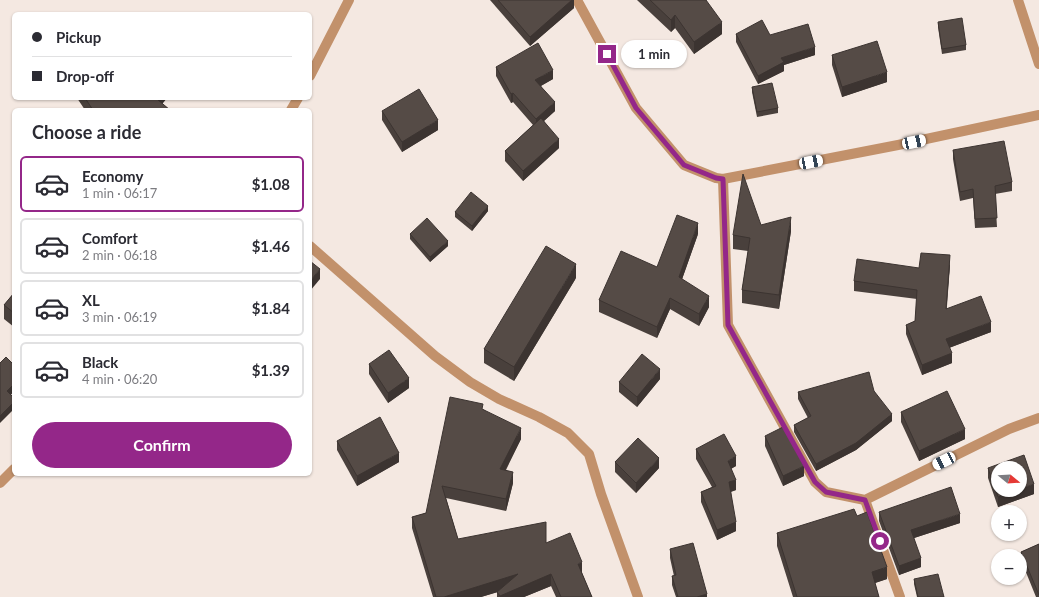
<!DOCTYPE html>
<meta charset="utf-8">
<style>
:root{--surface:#fff;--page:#f2f2f3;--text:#2b2b33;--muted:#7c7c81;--line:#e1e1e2;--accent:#942789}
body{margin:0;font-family:Lato,sans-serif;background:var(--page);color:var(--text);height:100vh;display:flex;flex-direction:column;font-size:15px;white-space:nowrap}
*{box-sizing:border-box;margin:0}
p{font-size:13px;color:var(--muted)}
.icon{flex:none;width:22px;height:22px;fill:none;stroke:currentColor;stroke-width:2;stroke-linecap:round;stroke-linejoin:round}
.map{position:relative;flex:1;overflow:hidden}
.drawer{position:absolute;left:12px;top:108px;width:300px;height:368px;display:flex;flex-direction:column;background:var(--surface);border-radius:6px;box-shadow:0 1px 3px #0004}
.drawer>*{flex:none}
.hud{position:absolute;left:12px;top:12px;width:300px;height:88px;border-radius:6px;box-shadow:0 1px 3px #0004;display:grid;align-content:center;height:88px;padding:0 20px;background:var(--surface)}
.needle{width:26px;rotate:108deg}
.tools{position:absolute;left:991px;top:461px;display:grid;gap:8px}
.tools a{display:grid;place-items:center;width:36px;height:36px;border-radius:50%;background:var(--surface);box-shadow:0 1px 3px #0004;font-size:20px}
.end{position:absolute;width:18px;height:18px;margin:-9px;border:5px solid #942789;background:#fff;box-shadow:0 0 0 2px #fff}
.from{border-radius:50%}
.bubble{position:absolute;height:28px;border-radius:14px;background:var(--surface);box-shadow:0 1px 3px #0004;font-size:13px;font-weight:700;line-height:28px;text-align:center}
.car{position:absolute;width:12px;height:24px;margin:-12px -6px;border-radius:5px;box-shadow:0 0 3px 1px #0007;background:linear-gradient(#fff 24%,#345 0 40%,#fff 0 76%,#345 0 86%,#fff 0)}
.hud b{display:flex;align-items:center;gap:14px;height:38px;font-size:15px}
.hud b+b{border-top:1px solid var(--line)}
.hud i{width:10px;height:10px;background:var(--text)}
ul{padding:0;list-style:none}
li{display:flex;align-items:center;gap:12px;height:56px;margin:0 8px 6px;padding:0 12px;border:2px solid var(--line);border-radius:6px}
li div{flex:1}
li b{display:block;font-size:15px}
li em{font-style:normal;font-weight:700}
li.active{border-color:var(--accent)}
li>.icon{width:36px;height:36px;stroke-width:1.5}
h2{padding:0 20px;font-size:18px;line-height:48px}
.action{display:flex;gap:8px;margin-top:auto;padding:8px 20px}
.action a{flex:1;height:46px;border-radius:24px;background:var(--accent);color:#fff;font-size:16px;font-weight:700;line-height:46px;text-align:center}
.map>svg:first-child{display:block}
</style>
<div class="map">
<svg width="1039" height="597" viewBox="0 0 1039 597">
<rect width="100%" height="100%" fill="#f4e8e1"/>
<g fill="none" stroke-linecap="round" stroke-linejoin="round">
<g stroke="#c2916b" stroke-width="10">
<path d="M577,0l59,108 48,57 32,13 7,1 175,-34 141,-30"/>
<path d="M1018,0l21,64"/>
<path d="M310,76l39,-76"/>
<path d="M291,110l7,-12"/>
<path d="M723,179l5,146 87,157 11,10 39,8 144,-71 30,-11"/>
<path d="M310,246l125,110 35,26 29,17 40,18 29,16 21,21 12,40 37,103"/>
<path d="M0,483l14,-14"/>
<path d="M865,500l35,97"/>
</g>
</g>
<g fill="#49403c">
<path d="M490,0h84v8l-44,38z"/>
<path d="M637,0h69l16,34 -28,20 -19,-26 -4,4z"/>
<path d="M938,22l28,23v5l-24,4 -4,-27z"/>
<path d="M736,34l34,1 45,20 -31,10v6l-26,13 -22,-42z"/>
<path d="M832,55l55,27 -45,15 -10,-32z"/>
<path d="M496,67l57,12 -12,7 14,25 -11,10 15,27 -36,33 -18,-20v-10l28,-26 -20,-23 -2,1 -15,-27z"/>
<path d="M752,87l26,21v5l-21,4 -5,-25z"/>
<path d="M77,98h90l-5,6 8,6h-85z"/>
<path d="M382,111l56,19 -36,22 -20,-32z"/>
<path d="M953,150l59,32v9l-17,3 2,33 -22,1 -2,-30 -13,3 -7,-42z"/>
<path d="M488,211l-16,20 -17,-14v-5z"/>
<path d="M761,225l30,6 -12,78 -37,-6v-13l6,-39 -15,-2v-14z"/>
<path d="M410,234l38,12 -18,16 -20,-23z"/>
<path d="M698,234l-16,45 27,28 -10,19 -29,-17 -13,29 -58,-26v-12l58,-33z"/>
<path d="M950,265l-4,44 45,23 -42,16 3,15 -30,12 -16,-41v-9l9,-4 2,-22 -63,-8v-10l65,-13z"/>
<path d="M576,278l-62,103 -30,-18v-14z"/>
<path d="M14,293v34l-10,-8v-14z"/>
<path d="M369,364l40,24 -21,15 -19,-29z"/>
<path d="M660,379l-23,28 -18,-15v-10z"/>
<path d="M874,391l18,30 -36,29 -40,21 -22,-39v-7l14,-7 -10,-19v-7z"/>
<path d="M483,409l38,30 -15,31 7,13 -7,28 -60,-13 12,41 88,4 36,30 10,24h-36l-5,-11 -27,11h-27v-5l-16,5h-48l-21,-69v-11l14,-4z"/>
<path d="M901,412l64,27 -46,22 -18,-39z"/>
<path d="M765,436l39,40 -21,10 -18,-40z"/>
<path d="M337,441l62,21 -42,24 -20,-36z"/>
<path d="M696,449l40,17 -5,3 5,21 -5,2 5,39 -19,9 -16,-38v-10l11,-5 -16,-28z"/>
<path d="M615,462l44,6 -23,25 -21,-21z"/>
<path d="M988,468l46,26 -36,13 -10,-29z"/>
<path d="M879,512l81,11 -46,15 7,29 -22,8 -20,-54z"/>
<path d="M857,516l30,63 -12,4 4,14h-86l-16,-51v-13z"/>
<path d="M1039,544v53h-3l-15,-37v-8z"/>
<path d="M670,549l37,48h-31l-4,-12v-9h2l-4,-18z"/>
<path d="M914,579l30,18h-27l-3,-13z"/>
</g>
<g fill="#3c3431">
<path d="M572,0h2v8l-44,38v-9z"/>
<path d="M675,15v13l-4,4v-12z"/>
<path d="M722,22v12l-28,20v-12z"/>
<path d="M815,47v8l-31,10v6l-26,13v-8l23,-18z"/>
<path d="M553,70v9l-18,10v-9z"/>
<path d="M887,72v10l-45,15v-10z"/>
<path d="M513,93v9l-2,1v-9z"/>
<path d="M157,98h10l-10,12z"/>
<path d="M555,102v9l-19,17v-9z"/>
<path d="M438,120v10l-36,22v-10z"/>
<path d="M559,139v9l-36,33v-10z"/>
<path d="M488,206v5l-16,20v-5z"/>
<path d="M791,217v14l-12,78v-14z"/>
<path d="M698,223v11l-19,54v-11z"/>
<path d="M448,241v5l-18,16v-5z"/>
<path d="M950,255v10l-4,54v-10z"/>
<path d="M576,264v14l-62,103v-14z"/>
<path d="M320,269v10l-10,12v-10z"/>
<path d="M709,296v11l-10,19v-12z"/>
<path d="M670,298v11l-13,29v-11z"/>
<path d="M991,322v10l-45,17v-10z"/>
<path d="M952,353v10l-30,12v-10z"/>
<path d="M660,369v10l-23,28v-10z"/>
<path d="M409,378v10l-21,15v-10z"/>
<path d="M14,384v8l-7,6v-7z"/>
<path d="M14,402v7l-14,14v-7z"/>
<path d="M892,414v7l-36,29 -40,21v-7z"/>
<path d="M521,428v11l-21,41v-11z"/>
<path d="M965,429v10l-46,22v-10z"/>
<path d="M399,453v9l-42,24v-10z"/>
<path d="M736,456v10l-8,4v-9z"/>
<path d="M659,458v10l-23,25v-10z"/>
<path d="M804,466v10l-21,10v-10z"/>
<path d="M513,472v11l-7,28v-12z"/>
<path d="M736,480v10l-7,2v-10z"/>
<path d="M1034,484v10l-36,13v-10l19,-7h3v-1z"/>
<path d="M960,514v9l-49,16v-9z"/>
<path d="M736,522v9l-19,9v-10z"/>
<path d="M921,558v9l-22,8v-9z"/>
<path d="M582,562v11l-4,2v-11z"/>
<path d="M887,567v12l-15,5v-12z"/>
<path d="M518,574v12l-37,11h-37z"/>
<path d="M551,574v12l-27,11h-24v-1z"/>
<path d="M707,594v3h-10z"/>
</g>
<g fill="#554b46" stroke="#3c3431">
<path d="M498,0h74l-42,37z"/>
<path d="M650,0h56l16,22 -28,20 -19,-27 -4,5z"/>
<path d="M962,18l4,27 -24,4 -4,-27z"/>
<path d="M762,20l8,15 38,-11 7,23 -34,11 3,4 -26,14 -22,-42z"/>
<path d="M877,41l10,31 -45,15 -10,-32z"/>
<path d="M538,43l15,27 -18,10 20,22 -19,17 -23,-26 -2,1 -15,-27z"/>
<path d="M772,83l6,25 -21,4 -5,-25z"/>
<path d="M419,89l19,31 -36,22 -20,-31z"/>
<path d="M85,98h72v1l13,11h-77z"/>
<path d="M541,118l18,21 -36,32 -18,-20z"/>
<path d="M1004,141l8,41 -17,4 2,32 -22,1 -2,-30 -13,3 -7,-42z"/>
<path d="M743,174l18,51 30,-8 -12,78 -37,-5 8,-52 -17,-3z"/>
<path d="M471,192l17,14 -16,20 -17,-14z"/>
<path d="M677,215l21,8 -19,54 30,19 -10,18 -29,-16 -13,29 -58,-27 22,-49 36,16z"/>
<path d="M427,218l21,23 -18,16 -20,-23z"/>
<path d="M546,246l30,18 -62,103 -30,-18z"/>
<path d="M921,253l29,2 -4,54 35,-13 10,26 -45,17 6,14 -30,12 -16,-40 9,-4 2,-31 -63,-9 3,-22 62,9z"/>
<path d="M310,261l10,8 -10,12z"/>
<path d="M14,293v20l-10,-8z"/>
<path d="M389,350l20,28 -21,15 -19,-29z"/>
<path d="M642,354l18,15 -23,28 -18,-15z"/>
<path d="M6,357l8,8v19l-7,7 7,7v4l-14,14v-53z"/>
<path d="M869,372l5,19 18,23 -36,29 -40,21 -22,-39 17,-9 -13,-24z"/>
<path d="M947,391l18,38 -46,22 -18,-39z"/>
<path d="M450,397l33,7 -1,5 39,19 -21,41 13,3 -7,27 -64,-13 16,53 88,-17v21l24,-10 12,29 -4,2 14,33h-31l-10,-23 -51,22 -3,-4 21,-18 -74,23h-8l-24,-80 14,-4z"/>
<path d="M380,417l19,36 -42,23 -20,-35z"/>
<path d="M783,427l21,39 -21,10 -18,-40z"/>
<path d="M724,434l12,22 -8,5 8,19 -7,2 7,40 -19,8 -16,-38 15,-6 -20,-37z"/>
<path d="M638,438l21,20 -23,25 -21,-21z"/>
<path d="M1024,455l10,29 -14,5v-21h-22v22h19l-19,7 -10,-29z"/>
<path d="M951,487l9,27 -49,16 10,28 -22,8 -20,-54z"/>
<path d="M854,509l3,7 10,-4 20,55 -15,5 7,25h-82l-20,-64z"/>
<path d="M693,543l14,51 -10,3h-19l-6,-21 4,-1 -6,-26z"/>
<path d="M1039,544v51l-18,-43z"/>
<path d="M938,574l6,23h-26l-4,-18z"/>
</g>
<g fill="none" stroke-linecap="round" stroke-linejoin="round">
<path stroke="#942789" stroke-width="5" d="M607,54l29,54 48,57 32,13 7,1 5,146 87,157 11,10 39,8 15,41"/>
</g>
</svg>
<div class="tools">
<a><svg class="needle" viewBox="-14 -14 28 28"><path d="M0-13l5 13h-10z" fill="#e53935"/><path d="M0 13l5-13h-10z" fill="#7c7c81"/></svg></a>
<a>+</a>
<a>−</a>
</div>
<i class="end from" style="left:880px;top:541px"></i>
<i class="end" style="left:607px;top:54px"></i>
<div class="bubble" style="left:621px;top:40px;width:66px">1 min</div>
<i class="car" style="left:914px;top:142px;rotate:78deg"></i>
<i class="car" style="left:811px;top:162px;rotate:79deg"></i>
<i class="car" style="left:944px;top:461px;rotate:244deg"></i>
<div class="hud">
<b><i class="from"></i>Pickup</b>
<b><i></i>Drop-off</b>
</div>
<section class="drawer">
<h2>Choose a ride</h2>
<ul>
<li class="active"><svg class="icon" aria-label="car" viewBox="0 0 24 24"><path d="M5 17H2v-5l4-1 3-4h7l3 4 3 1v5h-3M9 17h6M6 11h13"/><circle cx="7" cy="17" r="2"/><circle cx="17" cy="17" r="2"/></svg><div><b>Economy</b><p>1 min · 06:17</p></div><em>$1.08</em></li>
<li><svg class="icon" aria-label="car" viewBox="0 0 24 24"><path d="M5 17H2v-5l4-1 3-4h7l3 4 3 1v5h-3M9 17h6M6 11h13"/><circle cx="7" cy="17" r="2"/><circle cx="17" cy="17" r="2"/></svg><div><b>Comfort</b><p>2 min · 06:18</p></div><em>$1.46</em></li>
<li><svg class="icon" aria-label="car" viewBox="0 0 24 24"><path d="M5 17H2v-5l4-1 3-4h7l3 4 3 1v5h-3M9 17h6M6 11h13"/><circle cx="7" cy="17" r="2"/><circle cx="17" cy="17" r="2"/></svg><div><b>XL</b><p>3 min · 06:19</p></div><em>$1.84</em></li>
<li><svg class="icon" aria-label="car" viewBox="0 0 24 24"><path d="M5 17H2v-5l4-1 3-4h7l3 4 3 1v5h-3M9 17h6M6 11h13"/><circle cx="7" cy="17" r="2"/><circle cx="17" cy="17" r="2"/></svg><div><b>Black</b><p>4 min · 06:20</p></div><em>$1.39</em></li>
</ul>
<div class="action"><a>Confirm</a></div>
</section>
</div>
